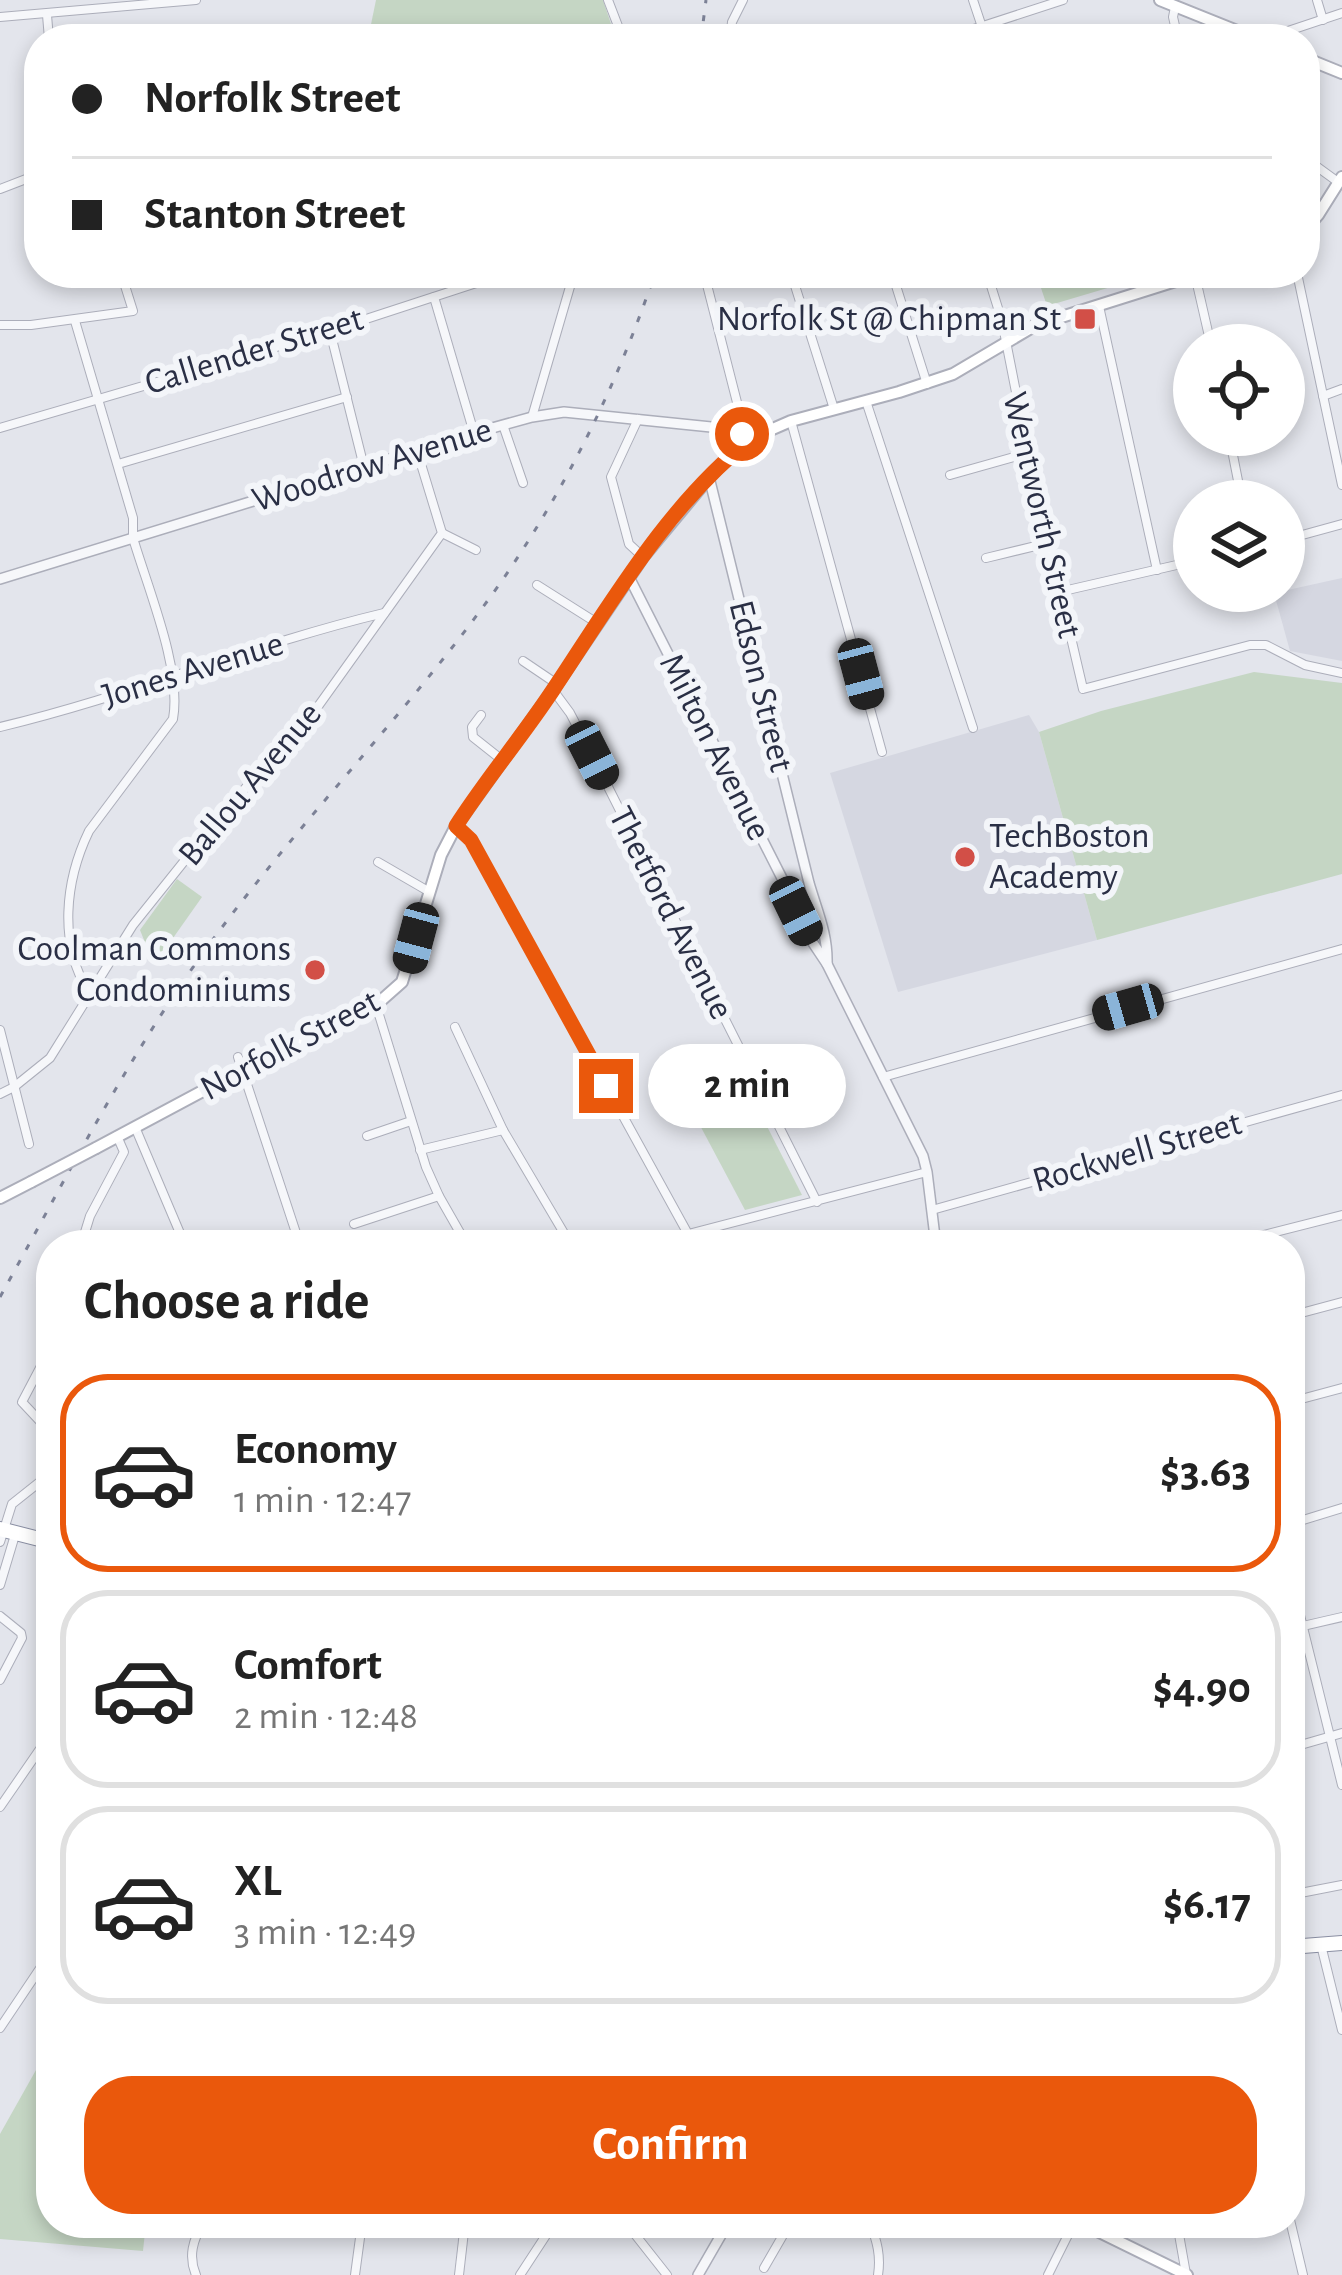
<!DOCTYPE html>
<meta charset="utf-8">
<style>
:root{--surface:#fff;--page:#f2f2f2;--text:#222;--muted:#767676;--line:#e0e0e0;--accent:#ea580c}
body{margin:0;font-family:"Alegreya Sans",sans-serif;background:var(--page);color:var(--text);height:100vh;display:flex;flex-direction:column;font-size:45px;white-space:nowrap}
*{box-sizing:border-box;margin:0}
p{font-size:39px;color:var(--muted)}
.icon{flex:none;width:66px;height:66px;fill:none;stroke:currentColor;stroke-width:2;stroke-linecap:round;stroke-linejoin:round}
.map{position:relative;flex:1;overflow:hidden}
.side{position:absolute;left:36px;top:1230px;width:1269px;height:1008px;display:flex;flex-direction:column;background:var(--surface);border-radius:48px;box-shadow:0 6px 18px #0003}
.side>*{flex:none}
.hud{position:absolute;left:24px;top:24px;width:1296px;height:264px;border-radius:48px;box-shadow:0 6px 18px #0003;display:grid;align-content:center;height:264px;padding:0 48px;background:var(--surface)}
.tools{position:absolute;left:1173px;top:324px;display:grid;gap:24px}
.tools a{display:grid;place-items:center;width:132px;height:132px;border-radius:50%;background:var(--surface);box-shadow:0 6px 18px #0003;font-size:60px}
.end{position:absolute;width:54px;height:54px;margin:-27px;border:15px solid #ea580c;background:#fff;box-shadow:0 0 0 6px #fff}
.from{border-radius:50%}
.bubble{position:absolute;height:84px;border-radius:42px;background:var(--surface);box-shadow:0 6px 18px #0003;font-size:39px;font-weight:600;line-height:84px;text-align:center}
.car{position:absolute;width:36px;height:72px;margin:-36px -18px;border-radius:15px;box-shadow:0 0 9px 3px #0007;background:linear-gradient(#222 24%,#8ab4d8 0 40%,#222 0 76%,#8ab4d8 0 86%,#222 0)}
.hud b{display:flex;align-items:center;gap:42px;height:114px;font-size:45px}
.hud b+b{border-top:3px solid var(--line)}
.hud i{width:30px;height:30px;background:var(--text)}
ul{padding:0;list-style:none}
li{display:flex;align-items:center;gap:36px;height:198px;margin:0 24px 18px;padding:0 24px;border:6px solid var(--line);border-radius:48px}
li div{flex:1}
li b{display:block;font-size:45px}
li em{font-style:normal;font-weight:600}
li.current{border-color:var(--accent)}
li>.icon{width:108px;height:108px;stroke-width:1.5}
h2{padding:0 48px;font-size:54px;line-height:144px}
.button{display:flex;gap:24px;margin-top:auto;padding:24px 48px}
.button a{flex:1;height:138px;border-radius:48px;background:var(--accent);color:#fff;font-size:48px;font-weight:600;line-height:138px;text-align:center}
.map>svg:first-child{display:block}
</style>
<div class="map">
<svg width="1342" height="2275" viewBox="0 0 1342 2275">
<rect width="100%" height="100%" fill="#e3e5ec"/>
<g fill="#d5d7e1">
<path d="M1342,578v83l-52,-10 -16,-58z"/>
<path d="M1029,715l10,17 58,208 -199,52 -68,-219z"/>
</g>
<g fill="#c5d6c4">
<path d="M376,0h227l13,39h-248z"/>
<path d="M1036,273h122l-111,33z"/>
<path d="M1254,672l88,11v191l-245,66 -58,-208 62,-21z"/>
<path d="M177,879l25,18 -48,68 -14,-35z"/>
<path d="M749,1091l53,104 -57,15 -50,-94z"/>
<path d="M36,2070l15,6v147h95l-3,28 -143,-12v-105z"/>
</g>
<g fill="none" stroke-linecap="round" stroke-linejoin="round">
<g stroke="#acaeba" stroke-width="10">
<g id="minor">
<path d="M608,0l15,39"/>
<path d="M973,0l13,39"/>
<path d="M1317,0l6,20"/>
<path d="M1175,7l-2,10 5,22"/>
<path d="M47,15l2,24"/>
<path d="M0,17l196,-17"/>
<path d="M730,39l2,-17 11,-22"/>
<path d="M943,39l120,-39"/>
<path d="M1274,39l8,-6 60,-20"/>
<path d="M1305,158l33,24"/>
<path d="M0,189l39,-15"/>
<path d="M704,273l37,145 10,18"/>
<path d="M791,273l43,136"/>
<path d="M892,273l35,111"/>
<path d="M987,273l15,48 26,132 55,236 167,-44h16l39,20 37,8"/>
<path d="M1297,273l45,212"/>
<path d="M1195,275l16,70"/>
<path d="M434,297l40,136"/>
<path d="M1099,306l58,264"/>
<path d="M75,321l58,197v20c15,51 49,131 40,181l-84,112c-24,50 -31,112 0,162"/>
<path d="M0,325h31l102,-14 -12,-38"/>
<path d="M330,331l34,136"/>
<path d="M1323,396l19,-7"/>
<path d="M866,401l107,327"/>
<path d="M532,417l42,-144"/>
<path d="M638,419l-27,58 18,67 14,13"/>
<path d="M791,421l91,331"/>
<path d="M503,425l20,58"/>
<path d="M0,428l314,-92 193,-63"/>
<path d="M1229,435l13,66"/>
<path d="M118,464l229,-67"/>
<path d="M950,475l78,-22"/>
<path d="M442,533l34,17"/>
<path d="M1284,540l58,-16"/>
<path d="M986,558l62,-15"/>
<path d="M537,585l60,38"/>
<path d="M1059,592l135,-31"/>
<path d="M523,661l34,23"/>
<path d="M553,690l17,23 22,42 225,447"/>
<path d="M481,715l-9,12 1,10 29,23"/>
<path d="M0,727c130,-31 254,-83 384,-114"/>
<path d="M456,826l15,14 217,394"/>
<path d="M378,862l50,29"/>
<path d="M376,1005l50,162 13,29 28,49"/>
<path d="M455,1027l48,103"/>
<path d="M0,1030l29,114"/>
<path d="M238,1057l62,188"/>
<path d="M883,1077l459,-128"/>
<path d="M0,1094l14,-7 36,-29 83,-133 85,-106 101,-114 123,-172 -25,-82"/>
<path d="M135,1127l50,118"/>
<path d="M367,1136l44,-15"/>
<path d="M420,1150l83,-20 68,115"/>
<path d="M932,1210l410,-115"/>
<path d="M354,1224l85,-28"/>
<path d="M81,1245l9,-29 34,-64 -7,-16"/>
<path d="M646,1245l281,-73"/>
<path d="M1225,1245l117,-30"/>
<path d="M1290,1316l52,-14"/>
<path d="M51,1347l-29,55 29,31"/>
<path d="M1290,1402l52,-14"/>
<path d="M1290,1524l52,-16"/>
<path d="M0,1542l12,-38 39,-31"/>
<path d="M1290,1575l52,210"/>
<path d="M0,1585l15,-50"/>
<path d="M0,1616l21,17 1,5 -22,42"/>
<path d="M1290,1629l52,-12"/>
<path d="M1290,1748l52,-15"/>
<path d="M0,1807l51,-74"/>
<path d="M1290,1895l52,-10"/>
<path d="M1321,1945l21,85"/>
<path d="M0,2028l51,-76"/>
<path d="M1290,2220l13,55"/>
<path d="M626,2223l41,52"/>
<path d="M870,2223c7,18 11,33 8,52"/>
<path d="M1177,2223l9,51"/>
<path d="M764,2268l26,-45"/>
<path d="M196,2275c-8,-19 -3,-35 7,-52"/>
<path d="M355,2275l7,-52"/>
<path d="M459,2275l6,-52"/>
<path d="M520,2275l34,-52"/>
<path d="M1048,2275l26,-52"/>
</g>
</g>
<g stroke="#acaeba" stroke-width="12">
<g id="tertiary">
<path d="M709,477l100,406c8,28 19,51 18,81"/>
<path d="M629,577l161,317 17,40 20,30 96,192 4,16 9,73"/>
<path d="M0,579l474,-146 58,-16 32,-5 157,16 31,10"/>
<path d="M698,2275l30,-52"/>
</g>
</g>
<g stroke="#acaeba" stroke-width="14">
<g id="secondary">
<path d="M1160,0l97,39"/>
<path d="M1305,58l37,15"/>
<path d="M1305,230l13,-15 24,-38"/>
<path d="M96,1148l146,-78 134,-65 26,-23 39,-127 15,-29 97,-136 90,-133 68,-82 30,-29 11,-8 39,-17 108,-29 54,-18 83,-49 165,-52"/>
<path d="M0,1198l31,-16"/>
<path d="M1081,2223l106,52"/>
</g>
</g>
<g stroke="#8a8fa3" stroke-width="16">
<g id="trunk">
<path d="M0,1529l51,13"/>
<path d="M1290,1947l52,-4"/>
</g>
</g>
<use href="#minor" stroke="#f6f7fa" stroke-width="8"/>
<use href="#tertiary" stroke="#f6f7fa" stroke-width="9"/>
<use href="#secondary" stroke="#fff" stroke-width="10"/>
<use href="#trunk" stroke="#fff" stroke-width="14"/>
<g stroke="#7c8196" stroke-width="3" stroke-dasharray="6 12" stroke-linecap="butt">
<path d="M701,39l5,-39"/>
<path d="M0,1297c69,-124 134,-253 220,-367 89,-119 195,-226 281,-348 66,-95 117,-199 154,-309"/>
</g>
<g stroke="#acaeba" stroke-width="14" stroke-linecap="butt">
<path id="secondary-bridge" d="M31,1182l65,-34"/>
</g>
<use href="#secondary-bridge" stroke="#fff" stroke-width="10"/>
</g>
<g fill="none" stroke-linecap="round" stroke-linejoin="round">
<path stroke="#ea580c" stroke-width="15" d="M606,1086l-135,-246 -15,-14c30,-47 66,-89 97,-136 58,-87 115,-186 199,-252l-10,-4"/>
</g>
<g fill="#d24f47" stroke="#f3f5f9" stroke-width="4.5">
<rect x="1073" y="307" width="24" height="24" rx="6"/>
<circle cx="965" cy="857" r="12"/>
<circle cx="315" cy="970" r="12"/>
</g>
<g text-anchor="middle" dominant-baseline="central" stroke-width="12" stroke-linejoin="round" paint-order="stroke">
<g font-size="36" fill="#2a2f45" stroke="#f3f5f9" text-anchor="end">
<text x="1061" y="319">Norfolk St @ Chipman St</text>
<text x="989" y="836" text-anchor="start">TechBoston<tspan x="989" dy="41">Academy</tspan></text>
<text x="291" y="949">Coolman Commons<tspan x="291" dy="41">Condominiums</tspan></text>
</g>
<g font-size="36" fill="#2a2f45" stroke="#f3f5f9">
<text transform="translate(254 351) rotate(-17)">Callender Street</text>
<text transform="translate(372 465) rotate(-17)">Woodrow Avenue</text>
<text transform="translate(1042 515) rotate(77)">Wentworth Street</text>
<text transform="translate(193 670) rotate(-17)">Jones Avenue</text>
<text transform="translate(761 686) rotate(76)">Edson Street</text>
<text transform="translate(715 747) rotate(63)">Milton Avenue</text>
<text transform="translate(250 784) rotate(-50)">Ballou Avenue</text>
<text transform="translate(671 913) rotate(63)">Thetford Avenue</text>
<text transform="translate(290 1045) rotate(-28)">Norfolk Street</text>
<text transform="translate(1137 1152) rotate(-16)">Rockwell Street</text>
</g>
</g>
</svg>
<div class="tools">
<a><svg class="icon" aria-label="locate" viewBox="0 0 24 24"><circle cx="12" cy="12" r="6"/><path d="M12 2v4M12 18v4M2 12h4M18 12h4"/></svg></a>
<a><svg class="icon" aria-label="layers" viewBox="0 0 24 24"><path d="M12 4l9 5-9 5-9-5zM3 14l9 5 9-5"/></svg></a>
</div>
<i class="end from" style="left:742px;top:434px"></i>
<i class="end" style="left:606px;top:1086px"></i>
<div class="bubble" style="left:648px;top:1044px;width:198px">2 min</div>
<i class="car" style="left:861px;top:674px;rotate:165deg"></i>
<i class="car" style="left:592px;top:755px;rotate:153deg"></i>
<i class="car" style="left:796px;top:911px;rotate:154deg"></i>
<i class="car" style="left:416px;top:938px;rotate:195deg"></i>
<i class="car" style="left:1128px;top:1007px;rotate:254deg"></i>
<div class="hud">
<b><i class="from"></i>Norfolk Street</b>
<b><i></i>Stanton Street</b>
</div>
<section class="side">
<h2>Choose a ride</h2>
<ul>
<li class="current"><svg class="icon" aria-label="car" viewBox="0 0 24 24"><path d="M5 17H2v-5l4-1 3-4h7l3 4 3 1v5h-3M9 17h6M6 11h13"/><circle cx="7" cy="17" r="2"/><circle cx="17" cy="17" r="2"/></svg><div><b>Economy</b><p>1 min · 12:47</p></div><em>$3.63</em></li>
<li><svg class="icon" aria-label="car" viewBox="0 0 24 24"><path d="M5 17H2v-5l4-1 3-4h7l3 4 3 1v5h-3M9 17h6M6 11h13"/><circle cx="7" cy="17" r="2"/><circle cx="17" cy="17" r="2"/></svg><div><b>Comfort</b><p>2 min · 12:48</p></div><em>$4.90</em></li>
<li><svg class="icon" aria-label="car" viewBox="0 0 24 24"><path d="M5 17H2v-5l4-1 3-4h7l3 4 3 1v5h-3M9 17h6M6 11h13"/><circle cx="7" cy="17" r="2"/><circle cx="17" cy="17" r="2"/></svg><div><b>XL</b><p>3 min · 12:49</p></div><em>$6.17</em></li>
</ul>
<div class="button"><a>Confirm</a></div>
</section>
</div>
